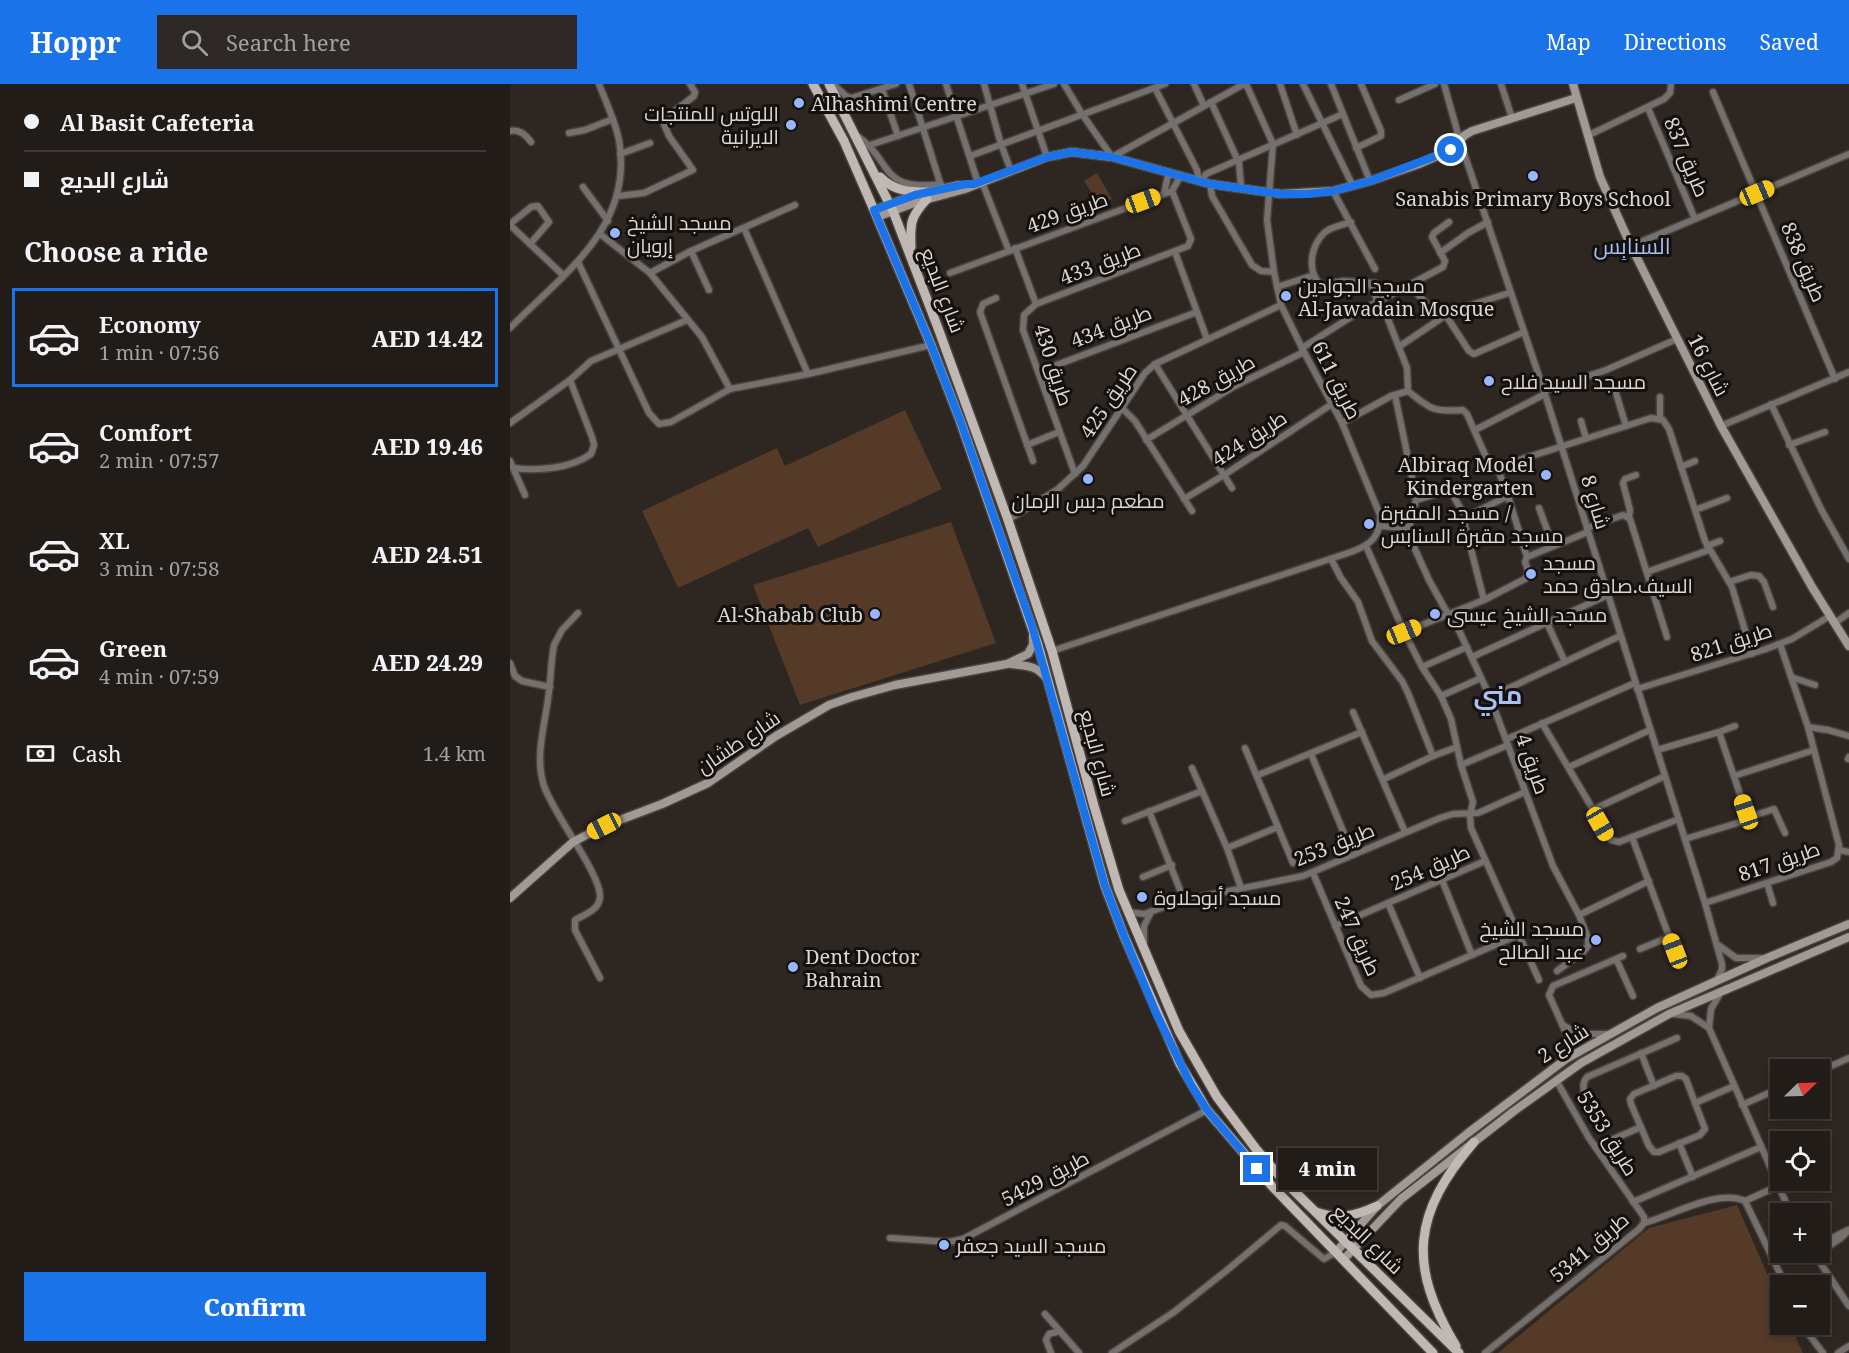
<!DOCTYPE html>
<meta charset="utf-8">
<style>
:root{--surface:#221c19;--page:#2e2926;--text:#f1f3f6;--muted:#a2a1a2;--line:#3f3a38;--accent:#1a73e8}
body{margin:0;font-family:"Noto Serif",Cairo,serif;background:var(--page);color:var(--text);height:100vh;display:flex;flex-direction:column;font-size:22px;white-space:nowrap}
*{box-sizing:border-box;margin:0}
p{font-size:20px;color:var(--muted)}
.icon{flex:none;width:33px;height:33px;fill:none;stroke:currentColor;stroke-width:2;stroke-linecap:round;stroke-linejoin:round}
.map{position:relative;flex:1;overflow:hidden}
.sheet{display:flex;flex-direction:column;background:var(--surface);width:510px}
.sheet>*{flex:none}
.guide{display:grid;align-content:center;height:132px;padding:0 24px;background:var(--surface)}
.needle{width:39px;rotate:67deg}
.buttons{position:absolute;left:1260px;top:975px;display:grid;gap:12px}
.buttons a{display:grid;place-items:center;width:60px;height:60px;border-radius:0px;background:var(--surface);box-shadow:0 3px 9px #0003,0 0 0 2px var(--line);font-size:30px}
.end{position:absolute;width:27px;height:27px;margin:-14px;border:8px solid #1a73e8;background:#fff;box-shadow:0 0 0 3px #fff}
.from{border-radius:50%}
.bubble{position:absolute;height:42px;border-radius:0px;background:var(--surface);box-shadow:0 3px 9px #0003,0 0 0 2px var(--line);font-size:20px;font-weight:800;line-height:42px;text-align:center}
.car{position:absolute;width:18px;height:36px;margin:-18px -9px;border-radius:8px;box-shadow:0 0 4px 2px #0007;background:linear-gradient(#f5c518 24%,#345 0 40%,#f5c518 0 76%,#345 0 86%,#f5c518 0)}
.guide b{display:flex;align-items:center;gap:21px;height:57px;font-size:22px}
.guide b+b{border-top:2px solid var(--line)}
.guide i{width:15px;height:15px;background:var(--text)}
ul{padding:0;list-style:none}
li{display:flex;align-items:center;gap:18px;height:99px;margin:0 12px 9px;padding:0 12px;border:3px solid transparent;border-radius:0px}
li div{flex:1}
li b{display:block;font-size:22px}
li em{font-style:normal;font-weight:800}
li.on{border-color:var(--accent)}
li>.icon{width:54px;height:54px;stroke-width:1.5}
h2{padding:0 24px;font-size:27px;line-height:72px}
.pay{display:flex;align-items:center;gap:15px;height:66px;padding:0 24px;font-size:22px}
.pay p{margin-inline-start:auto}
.action{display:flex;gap:12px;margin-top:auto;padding:12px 24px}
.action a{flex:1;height:69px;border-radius:0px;background:var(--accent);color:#fff;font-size:24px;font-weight:800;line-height:69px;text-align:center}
header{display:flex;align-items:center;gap:36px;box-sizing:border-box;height:84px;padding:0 30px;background:var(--accent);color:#fff}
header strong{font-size:28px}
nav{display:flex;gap:33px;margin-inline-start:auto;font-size:21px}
.search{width:420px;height:54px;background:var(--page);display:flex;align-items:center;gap:15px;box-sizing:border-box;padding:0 21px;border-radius:0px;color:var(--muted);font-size:22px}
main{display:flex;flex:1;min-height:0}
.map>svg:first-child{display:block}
</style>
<header>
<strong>Hoppr</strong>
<div class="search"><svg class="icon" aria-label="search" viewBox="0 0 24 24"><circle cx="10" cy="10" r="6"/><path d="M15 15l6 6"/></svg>Search here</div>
<nav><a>Map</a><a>Directions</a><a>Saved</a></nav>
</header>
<main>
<section class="sheet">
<div class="guide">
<b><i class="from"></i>Al Basit Cafeteria</b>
<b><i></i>شارع البديع</b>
</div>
<h2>Choose a ride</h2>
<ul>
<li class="on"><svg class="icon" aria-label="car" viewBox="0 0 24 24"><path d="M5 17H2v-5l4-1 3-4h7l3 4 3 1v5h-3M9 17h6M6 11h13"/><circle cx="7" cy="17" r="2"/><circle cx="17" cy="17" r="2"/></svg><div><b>Economy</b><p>1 min · 07:56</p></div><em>AED 14.42</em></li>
<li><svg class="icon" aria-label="car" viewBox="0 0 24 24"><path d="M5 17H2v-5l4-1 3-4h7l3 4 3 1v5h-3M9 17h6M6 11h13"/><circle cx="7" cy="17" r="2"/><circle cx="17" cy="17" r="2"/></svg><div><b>Comfort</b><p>2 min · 07:57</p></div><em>AED 19.46</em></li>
<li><svg class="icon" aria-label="car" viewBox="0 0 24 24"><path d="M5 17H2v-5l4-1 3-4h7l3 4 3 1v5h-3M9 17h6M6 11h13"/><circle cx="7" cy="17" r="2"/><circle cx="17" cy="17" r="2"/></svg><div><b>XL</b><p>3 min · 07:58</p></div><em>AED 24.51</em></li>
<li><svg class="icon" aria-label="car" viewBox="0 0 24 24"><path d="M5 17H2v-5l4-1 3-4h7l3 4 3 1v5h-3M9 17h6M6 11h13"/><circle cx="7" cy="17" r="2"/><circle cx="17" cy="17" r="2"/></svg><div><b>Green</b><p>4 min · 07:59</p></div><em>AED 24.29</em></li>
</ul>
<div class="pay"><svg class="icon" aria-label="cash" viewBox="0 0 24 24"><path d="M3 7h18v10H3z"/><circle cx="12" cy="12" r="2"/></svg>Cash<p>1.4 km</p></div>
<div class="action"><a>Confirm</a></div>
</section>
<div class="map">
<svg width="1339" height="1269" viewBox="0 0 1339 1269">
<rect width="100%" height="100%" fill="#2e2621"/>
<g fill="#543a27">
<path d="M587,89l15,26 -12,7 -16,-25z"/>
<path d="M395,326l37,79 -124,58 -10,-19 -130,60 -36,-77 135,-63 8,18z"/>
<path d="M441,438l45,121 -196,62 -47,-120z"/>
<path d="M1227,1121l43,98v21l10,1 13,28h-305l151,-125z"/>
</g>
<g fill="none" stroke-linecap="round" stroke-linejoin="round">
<g stroke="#4a423e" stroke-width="9">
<g id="street">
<path d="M323,0l13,12 5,2 45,-14"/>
<path d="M399,0l33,105"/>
<path d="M436,0l32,99"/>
<path d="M474,0l17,60 10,27"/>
<path d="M512,0l25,73"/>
<path d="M554,0l18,30 30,43 132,-73"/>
<path d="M684,0l10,22"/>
<path d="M770,0l17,51"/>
<path d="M793,0l50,102"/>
<path d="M821,0l39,97"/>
<path d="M934,0l16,57 85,253 160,509 17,61v5l-5,11"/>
<path d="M991,0l11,34"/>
<path d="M645,4l42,82 2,11"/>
<path d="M372,5l16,47"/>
<path d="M1203,8l122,287"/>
<path d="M889,16l36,-16"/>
<path d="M701,18l28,61 2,24"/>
<path d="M1138,24l47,111"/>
<path d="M0,47c9,-2 16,4 21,11"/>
<path d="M59,49l16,-3 28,-11"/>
<path d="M346,51c38,26 22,57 85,49"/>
<path d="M1077,52l77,-37 6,-6 1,-9"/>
<path d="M360,61l184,-61"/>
<path d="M846,64l25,-12v-5l-20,-47"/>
<path d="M110,70l30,-11"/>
<path d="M460,72l195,-72"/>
<path d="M692,97l4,-7 137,-60"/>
<path d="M472,98l27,69"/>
<path d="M700,100l2,12 40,69 9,6 13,1"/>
<path d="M73,103l25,34"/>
<path d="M823,107l42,78"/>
<path d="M654,109l5,-21"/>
<path d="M108,112l26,-3 49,-23 -24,-34 -5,-12 4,-8 26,-20 1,-4 -5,-8"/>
<path d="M841,138c-8,3 -21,5 -27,11 -13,13 -18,38 -3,52l22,-4 32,2"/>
<path d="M0,140l21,-17 7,-1 11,16 -19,22"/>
<path d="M0,141l53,50"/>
<path d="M234,144l64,146"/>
<path d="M90,150l50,39 52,64 28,52"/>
<path d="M1121,162l218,-92"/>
<path d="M505,164l21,56"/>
<path d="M181,167l18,39"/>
<path d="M665,168l32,87"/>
<path d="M930,169l28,-20 20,-11"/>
<path d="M68,178l71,151 10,11 12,-2 59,-33 78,-15 123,-29"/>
<path d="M140,189l41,-22 104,-46"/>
<path d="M440,189l222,-82 9,-16"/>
<path d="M860,199l8,19"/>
<path d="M900,202l30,32"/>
<path d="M767,203l37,-12"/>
<path d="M486,214l-13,6 -3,8 53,149"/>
<path d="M871,217l26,67 1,23c23,19 26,21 55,19l4,4 19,43 11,10 11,29 19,61"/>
<path d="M935,230l24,37 5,3 50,-22"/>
<path d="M0,244c54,-55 124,-101 109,-188 -4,-19 -13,-38 -20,-56"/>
<path d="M890,262l52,-35 57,-18"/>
<path d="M792,264l60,-38 81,-43 2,-6 -13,-24 2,-4 15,-11"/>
<path d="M645,280l77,124"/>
<path d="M528,288l159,-60"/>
<path d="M1034,307l62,-21 71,-31"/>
<path d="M1106,309l10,33"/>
<path d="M885,311l19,92 2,13 -7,28 5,19 15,33 16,29 11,15 34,73 63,169 26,49 9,23v8l-5,6 -26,19"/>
<path d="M1261,320l50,105 28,50"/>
<path d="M612,324l13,13 57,90"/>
<path d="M1150,335v-22"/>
<path d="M1071,337l5,17"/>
<path d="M0,339l60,-43 21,-19 96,-41"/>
<path d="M832,339l49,-27 17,-5"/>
<path d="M1211,342l128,-54"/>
<path d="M965,346l70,-36"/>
<path d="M636,356l89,-54 69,-34"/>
<path d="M517,361l32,-13"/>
<path d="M1279,361l36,-13"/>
<path d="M0,377l15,34"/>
<path d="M987,383l154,-49 12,2 6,9 36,112 27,46 20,67"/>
<path d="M1171,383l14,-6"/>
<path d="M3,384c25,3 57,1 78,-14l3,-9 -2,-8 -22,-57"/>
<path d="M565,390l-52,-144 1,-15 12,-11 152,-58 3,-7 -19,-48"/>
<path d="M674,415l40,-24 108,-71"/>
<path d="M906,416l34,-10 16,28"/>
<path d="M1029,424l14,38"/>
<path d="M1185,426l32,-12"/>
<path d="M1119,433l1,-7 -7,-27 2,-4 11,-4"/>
<path d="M498,436l50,-31 25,-23 62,-93 10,-9 126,-59"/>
<path d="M870,442l29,2"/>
<path d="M1077,444l36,-13 7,4 37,118"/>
<path d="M856,462l38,86 18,35 19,29 10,23 10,46 12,37 -3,13 1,13 68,152"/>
<path d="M1197,462l13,-5"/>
<path d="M821,475l10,19 17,24 14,39 30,40 6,12 25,63"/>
<path d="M1137,488l62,-22"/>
<path d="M1219,498l22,-7 8,1 5,6 9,25"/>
<path d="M974,516l-20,-78 6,-7 38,-19"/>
<path d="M68,529l-16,17 -8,15c-3,15 -3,31 -5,46 -3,31 -15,64 -5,95 10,29 56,87 56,110 0,14 -15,18 -25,24v10l25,48"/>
<path d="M1037,539l18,39"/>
<path d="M1325,539l14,-10"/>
<path d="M894,548l80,-32 41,-21 4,-6 -4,-11 2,-5 61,-25"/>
<path d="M542,567l299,-99c19,-7 30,-15 29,-37l-38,-92 -38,-71 -23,-47 -7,-33 -7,-52 6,-76 -27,-60"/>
<path d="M962,573l136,-62"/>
<path d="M0,579l5,13 7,5 28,6"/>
<path d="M912,583l45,-20"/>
<path d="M1281,593l24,8"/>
<path d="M1127,605l129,-40 26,-10 38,-23"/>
<path d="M931,612l40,-18"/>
<path d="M980,613l130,-61"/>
<path d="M843,628l52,120"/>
<path d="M1032,639l69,117 8,2 60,-23"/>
<path d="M1298,643l20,3 21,6"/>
<path d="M1209,648l16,-6"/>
<path d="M997,655l128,-56"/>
<path d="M735,664l48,115"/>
<path d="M1147,666l62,-18 27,80 -2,9 -59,18"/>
<path d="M801,670l42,101"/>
<path d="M1338,675l1,-2"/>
<path d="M951,681l47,-20"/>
<path d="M1059,683l81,-37"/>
<path d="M682,684l35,80 14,40"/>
<path d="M748,691l104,-43"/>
<path d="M1224,692l80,-26"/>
<path d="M874,695l49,-23 24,-9"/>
<path d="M1082,726l73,-34"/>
<path d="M639,727l35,89"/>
<path d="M1236,734l28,-9 11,24"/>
<path d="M615,737l77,-30"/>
<path d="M1122,753l48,129"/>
<path d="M717,764l51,-21"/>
<path d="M1329,766l10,2"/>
<path d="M803,789l48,113 10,9 13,-2 134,-58"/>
<path d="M633,793l29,-12"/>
<path d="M932,796l30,75"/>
<path d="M1257,799l6,20"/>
<path d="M878,819l32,75"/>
<path d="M1195,819l126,-41 6,-4 2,-13 -31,-118 -28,-83"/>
<path d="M618,828l16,2 40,-14 119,-24 137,-58 13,-4 25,-1 47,-21"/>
<path d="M1069,831l70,-34"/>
<path d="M825,842l150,-65"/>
<path d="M634,859v-17l7,-14"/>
<path d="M1208,861l18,13h25"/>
<path d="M1130,865l29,-12"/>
<path d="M1105,876l3,3 15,33"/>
<path d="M1211,908l-10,17 -2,19 82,186"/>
<path d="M1163,930l18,2 18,12"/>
<path d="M1053,941l15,9h29"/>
<path d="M1131,969l13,33"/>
<path d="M1056,975l2,-18 -2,-8 -17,-38 4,-9 70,-30"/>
<path d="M1310,987l29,-13"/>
<path d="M1166,992h6l4,3 19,50 -5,6 -41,17h-5l-5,-6 -18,-42 -1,-5 4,-5z"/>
<path d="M1185,1019l39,-17"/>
<path d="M1232,1021l38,-17"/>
<path d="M1083,1028c-5,-11 -15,-24 -6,-35l90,-39"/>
<path d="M1169,1059l14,34"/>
<path d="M1085,1063l46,-20"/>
<path d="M1235,1117l33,-15"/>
<path d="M1123,1118l128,-55"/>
<path d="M1134,1139c27,-7 75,-35 101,-22l41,85"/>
<path d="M380,1154l59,4 14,-3 244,-129"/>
<path d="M1310,1160l28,-14"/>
<path d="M1303,1168l36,54"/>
<path d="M1310,1168l21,-14 8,-8"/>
<path d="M535,1230l34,39"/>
<path d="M1291,1240l22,29"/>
<path d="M541,1269l-5,-13 3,-6 11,-3"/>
<path d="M602,1269l62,-41 52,-41 55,-46 4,1 39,33 12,-7"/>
<path d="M975,1269l154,-124 5,-6v-6l-55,-79 -33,-58"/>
<path d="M1328,1269l11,-7"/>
</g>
</g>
<g stroke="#4a423e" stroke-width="11">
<g id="secondary">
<path d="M1063,0l27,93 31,69 90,180 91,161 37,59"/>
<path d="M364,126l41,-15 44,-10"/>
<path d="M367,133l37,-14 51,-14 82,-32 25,-5 40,5 98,27 71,10 52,-3 37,-10 49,-17 32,-14 14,-15 7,-4 104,-33"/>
<path d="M501,580c15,2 26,1 36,15"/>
<path d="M0,814l63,-56 31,-16 58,-22 46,-21 68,-47 53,-31 23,-8 43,-12 112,-21 21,-10 5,-9v-9"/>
<path d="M826,1168l41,-46 91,-73 98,-74 91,-51 110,-50 82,-34"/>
<path d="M834,1175l57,-60 113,-88 67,-48 88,-49 180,-77"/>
</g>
</g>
<g stroke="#4a423e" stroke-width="12">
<g id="primary">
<path d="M303,0l31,57 30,69 57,135 29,75 78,225 67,241 19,50 56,128 27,46 65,76 161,167"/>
<path d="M319,0l64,127 45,117 70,192 44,131 42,155 25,84 60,141 38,66 39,52 28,32 175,172"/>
<path d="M370,93c14,14 29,15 47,15"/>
<path d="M401,163c-1,-23 -1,-30 16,-48"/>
<path d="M806,1128c23,8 39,4 61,-6"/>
<path d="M946,1262c-49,-81 -43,-133 18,-204"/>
</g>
</g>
<use href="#street" stroke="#74706d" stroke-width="6"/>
<use href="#secondary" stroke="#a09994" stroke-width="8"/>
<use href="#primary" stroke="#c1b8b3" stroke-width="9"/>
</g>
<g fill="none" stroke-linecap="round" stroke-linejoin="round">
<path stroke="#1a73e8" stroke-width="8" d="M747,1085l-50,-59 -16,-25 -35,-72 -32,-77 -19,-50 -73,-260 -72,-206 -29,-75 -57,-135 41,-15 51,-11h8l73,-27 25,-5 40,5 98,27 71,10h27l26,-3 36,-10 81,-31"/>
</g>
<g fill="#98b6fd" stroke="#13100e" stroke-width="2">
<circle cx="289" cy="19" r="6"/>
<circle cx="281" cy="41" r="6"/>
<circle cx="1023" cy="92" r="6"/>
<circle cx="105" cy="149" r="6"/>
<circle cx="776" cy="212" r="6"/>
<circle cx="979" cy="297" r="6"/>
<circle cx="1036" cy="391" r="6"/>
<circle cx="578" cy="395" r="6"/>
<circle cx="859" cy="440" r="6"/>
<circle cx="1021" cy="490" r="6"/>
<circle cx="365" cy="530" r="6"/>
<circle cx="925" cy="530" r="6"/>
<circle cx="632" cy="813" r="6"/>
<circle cx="1086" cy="856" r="6"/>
<circle cx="283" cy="883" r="6"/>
<circle cx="434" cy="1161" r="6"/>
</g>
<g text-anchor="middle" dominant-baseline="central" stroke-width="6" stroke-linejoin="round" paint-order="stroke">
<g font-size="20" fill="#dcd7d4" stroke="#13100e" text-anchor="start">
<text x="301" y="19">Alhashimi Centre</text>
<text x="269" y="29" text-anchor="end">اللوتس للمنتجات<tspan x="269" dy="23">الايرانية</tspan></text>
<text x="1023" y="114" text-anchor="middle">Sanabis Primary Boys School</text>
<text x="117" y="138">مسجد الشيخ<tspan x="117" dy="23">إرويان</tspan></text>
<text x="788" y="201">مسجد الجوادين<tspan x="788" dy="23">Al-Jawadain Mosque</tspan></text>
<text x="991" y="297">مسجد السيد فلاح</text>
<text x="1024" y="380" text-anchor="end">Albiraq Model<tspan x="1024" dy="23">Kindergarten</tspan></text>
<text x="578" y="416" text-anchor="middle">مطعم دبس الرمان</text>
<text x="871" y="428">مسجد المقبرة /<tspan x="871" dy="23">مسجد مقبرة السنابس</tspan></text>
<text x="1033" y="478">مسجد<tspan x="1033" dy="23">السيف.صادق حمد</tspan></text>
<text x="353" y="530" text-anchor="end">Al-Shabab Club</text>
<text x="937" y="530">مسجد الشيخ عيسى</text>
<text x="644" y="813">مسجد أبوحلاوة</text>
<text x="1074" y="844" text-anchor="end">مسجد الشيخ<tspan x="1074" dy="23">عبد الصالح</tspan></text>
<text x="295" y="872">Dent Doctor<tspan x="295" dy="23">Bahrain</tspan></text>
<text x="446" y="1161">مسجد السيد جعفر</text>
</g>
<g font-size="20" fill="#dcd7d4" stroke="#13100e">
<text transform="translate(1177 73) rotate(67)">طريق 837</text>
<text transform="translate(557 128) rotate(-20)">طريق 429</text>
<text transform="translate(1294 178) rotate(67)">طريق 838</text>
<text transform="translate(590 179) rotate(-21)">طريق 433</text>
<text transform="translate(433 206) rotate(69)">شارع البديع</text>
<text transform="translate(601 242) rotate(-21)">طريق 434</text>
<text transform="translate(544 281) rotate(72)">طريق 430</text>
<text transform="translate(1199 281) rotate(63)">شارع 16</text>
<text transform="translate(706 296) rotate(-29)">طريق 428</text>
<text transform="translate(827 296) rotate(63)">طريق 611</text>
<text transform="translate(598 317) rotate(-56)">طريق 425</text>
<text transform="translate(739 354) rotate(-33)">طريق 424</text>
<text transform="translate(1086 418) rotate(73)">شارع 8</text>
<text transform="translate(1221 558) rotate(-18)">طريق 821</text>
<text transform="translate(228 658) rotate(-34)">شارع طشان</text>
<text transform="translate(588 669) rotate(75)">شارع البديع</text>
<text transform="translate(1023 680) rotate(71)">طريق 4</text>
<text transform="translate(824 760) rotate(-22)">طريق 253</text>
<text transform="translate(1269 777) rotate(-19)">طريق 817</text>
<text transform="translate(920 783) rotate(-24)">طريق 254</text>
<text transform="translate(848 852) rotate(66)">طريق 247</text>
<text transform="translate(1053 959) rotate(-32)">شارع 2</text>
<text transform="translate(1098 1049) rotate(58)">طريق 5353</text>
<text transform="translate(535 1094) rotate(-28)">طريق 5429</text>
<text transform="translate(858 1155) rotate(44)">شارع البديع</text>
<text transform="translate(1079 1163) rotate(-40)">طريق 5341</text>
</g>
<g font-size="22" fill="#a8bff4" stroke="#13100e">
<text x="1122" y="161">السنابِس</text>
</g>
<g font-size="26" font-weight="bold" fill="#a8bff4" stroke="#13100e">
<text x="988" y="610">مني</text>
</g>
</g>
</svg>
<div class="buttons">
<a><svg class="needle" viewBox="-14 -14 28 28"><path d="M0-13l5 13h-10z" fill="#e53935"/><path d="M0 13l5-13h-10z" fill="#a2a1a2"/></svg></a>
<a><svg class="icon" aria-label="locate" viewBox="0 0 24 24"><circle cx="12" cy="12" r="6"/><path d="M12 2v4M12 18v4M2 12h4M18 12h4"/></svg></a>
<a>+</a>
<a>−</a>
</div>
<i class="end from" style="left:941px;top:66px"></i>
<i class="end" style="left:747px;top:1085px"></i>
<div class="bubble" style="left:768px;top:1064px;width:99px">4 min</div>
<i class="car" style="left:1247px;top:109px;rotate:67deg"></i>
<i class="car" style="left:633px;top:117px;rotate:70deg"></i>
<i class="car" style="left:894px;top:548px;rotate:68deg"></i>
<i class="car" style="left:1236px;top:728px;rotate:341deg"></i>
<i class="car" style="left:1090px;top:740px;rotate:150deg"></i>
<i class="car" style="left:94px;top:742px;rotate:243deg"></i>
<i class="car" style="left:1165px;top:867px;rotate:339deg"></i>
</div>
</main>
